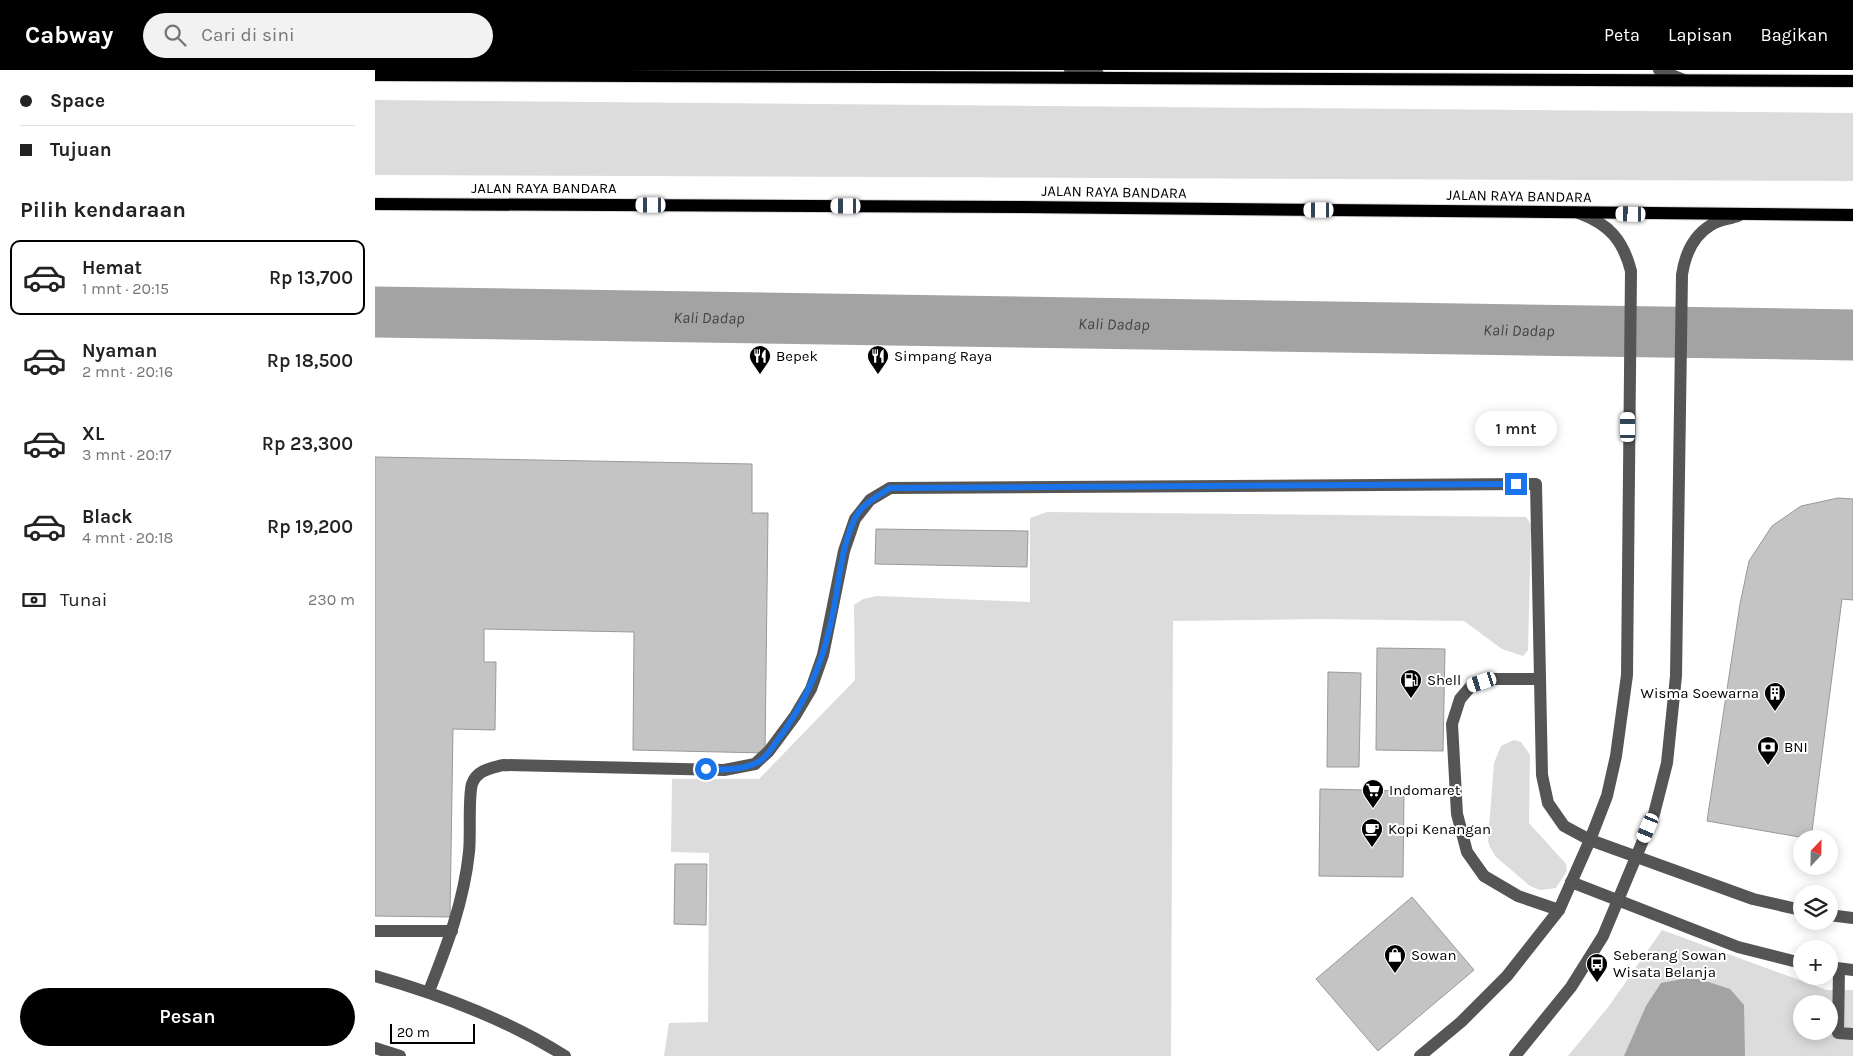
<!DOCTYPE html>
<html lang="id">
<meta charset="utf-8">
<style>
:root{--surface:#fff;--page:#f2f2f2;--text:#222;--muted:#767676;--line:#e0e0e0;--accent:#000}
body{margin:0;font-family:Karla,sans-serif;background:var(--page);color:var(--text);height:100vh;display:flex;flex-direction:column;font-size:19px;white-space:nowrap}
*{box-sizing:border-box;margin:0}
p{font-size:16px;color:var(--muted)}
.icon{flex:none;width:28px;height:28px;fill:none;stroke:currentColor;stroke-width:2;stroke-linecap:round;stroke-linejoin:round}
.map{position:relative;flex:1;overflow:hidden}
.panel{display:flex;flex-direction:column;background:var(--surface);width:375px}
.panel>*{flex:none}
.guide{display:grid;align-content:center;height:110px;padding:0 20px;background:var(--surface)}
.needle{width:32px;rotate:22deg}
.tools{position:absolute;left:1418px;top:760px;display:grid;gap:10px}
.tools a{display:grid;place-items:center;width:45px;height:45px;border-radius:50%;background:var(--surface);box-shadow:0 2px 12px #0003;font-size:25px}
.scale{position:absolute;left:15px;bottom:12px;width:85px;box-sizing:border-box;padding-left:5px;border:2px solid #000;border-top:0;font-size:14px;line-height:18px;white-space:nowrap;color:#000;-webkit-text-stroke:4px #fff;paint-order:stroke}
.end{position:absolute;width:22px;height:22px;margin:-11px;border:6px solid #1a73e8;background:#fff;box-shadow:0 0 0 2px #fff}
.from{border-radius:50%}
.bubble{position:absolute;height:35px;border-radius:18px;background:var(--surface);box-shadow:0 2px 12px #0003;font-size:16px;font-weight:600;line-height:35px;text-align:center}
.car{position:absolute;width:15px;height:30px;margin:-15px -8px;border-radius:6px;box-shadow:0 0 4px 1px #0007;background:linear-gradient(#fff 24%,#345 0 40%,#fff 0 76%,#345 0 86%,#fff 0)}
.guide b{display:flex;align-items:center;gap:18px;height:48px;font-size:19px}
.guide b+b{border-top:1px solid var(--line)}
.guide i{width:12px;height:12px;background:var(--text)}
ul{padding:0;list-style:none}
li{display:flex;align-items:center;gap:15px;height:75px;margin:0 10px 8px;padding:0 10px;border:2px solid transparent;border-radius:10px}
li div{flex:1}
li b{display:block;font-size:19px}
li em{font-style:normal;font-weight:600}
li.current{border-color:var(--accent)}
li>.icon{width:45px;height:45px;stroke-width:1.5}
h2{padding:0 20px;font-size:22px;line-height:60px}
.pay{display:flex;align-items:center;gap:12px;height:55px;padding:0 20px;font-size:19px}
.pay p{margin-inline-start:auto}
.primary-button{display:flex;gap:10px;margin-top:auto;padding:10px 20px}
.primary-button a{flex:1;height:58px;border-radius:30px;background:var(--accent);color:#fff;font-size:20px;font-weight:600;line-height:58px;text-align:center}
header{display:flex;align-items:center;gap:30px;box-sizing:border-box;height:70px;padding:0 25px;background:var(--accent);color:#fff}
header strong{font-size:24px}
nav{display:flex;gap:28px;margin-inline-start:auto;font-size:18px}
.search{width:350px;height:45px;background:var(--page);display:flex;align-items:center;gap:12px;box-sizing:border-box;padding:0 18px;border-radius:28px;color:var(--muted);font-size:19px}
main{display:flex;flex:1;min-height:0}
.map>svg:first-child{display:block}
</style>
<header>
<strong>Cabway</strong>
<div class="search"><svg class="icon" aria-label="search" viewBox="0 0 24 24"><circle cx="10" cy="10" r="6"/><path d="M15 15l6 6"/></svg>Cari di sini</div>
<nav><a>Peta</a><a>Lapisan</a><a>Bagikan</a></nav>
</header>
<main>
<section class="panel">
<div class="guide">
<b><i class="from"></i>Space</b>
<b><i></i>Tujuan</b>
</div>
<h2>Pilih kendaraan</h2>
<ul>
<li class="current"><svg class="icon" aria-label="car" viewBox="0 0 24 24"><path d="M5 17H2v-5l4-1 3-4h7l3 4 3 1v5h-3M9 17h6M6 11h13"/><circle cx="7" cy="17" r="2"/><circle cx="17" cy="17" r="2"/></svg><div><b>Hemat</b><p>1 mnt · 20:15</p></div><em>Rp 13,700</em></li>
<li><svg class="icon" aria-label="car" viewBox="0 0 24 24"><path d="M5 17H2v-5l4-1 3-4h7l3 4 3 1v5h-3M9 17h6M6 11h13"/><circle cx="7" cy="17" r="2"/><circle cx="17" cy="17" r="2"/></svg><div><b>Nyaman</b><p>2 mnt · 20:16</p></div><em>Rp 18,500</em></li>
<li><svg class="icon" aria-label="car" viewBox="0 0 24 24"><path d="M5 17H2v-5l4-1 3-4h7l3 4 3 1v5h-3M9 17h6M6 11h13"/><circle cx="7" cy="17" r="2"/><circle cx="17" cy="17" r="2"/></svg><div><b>XL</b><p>3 mnt · 20:17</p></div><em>Rp 23,300</em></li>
<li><svg class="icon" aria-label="car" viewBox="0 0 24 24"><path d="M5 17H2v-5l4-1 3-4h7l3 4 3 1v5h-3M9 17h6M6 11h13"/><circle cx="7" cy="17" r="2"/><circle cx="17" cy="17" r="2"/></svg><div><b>Black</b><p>4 mnt · 20:18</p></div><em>Rp 19,200</em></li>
</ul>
<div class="pay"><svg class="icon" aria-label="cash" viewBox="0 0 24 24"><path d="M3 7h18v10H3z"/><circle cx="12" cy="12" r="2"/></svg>Tunai<p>230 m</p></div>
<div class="primary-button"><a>Pesan</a></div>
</section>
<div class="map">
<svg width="1478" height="986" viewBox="0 0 1478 986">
<rect width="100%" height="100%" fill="#fff"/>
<g fill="#dcdcdc" fill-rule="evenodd">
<path d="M0,30l1478,13v68l-1478,-6z"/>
<path d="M672,442l479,5 5,7 -3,126 -5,6 -21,-7 -38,-28 -145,-2 -146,2 -2,435h-507l5,-33 39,-1 1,-169 -38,-1 1,-73h87l96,-99 -1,-75 9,-6 14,-3 153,6v-84z"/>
<path d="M1139,670l7,2 9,13 -1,68 37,41 1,7 -11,17 -16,2 -10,-4 -34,-29 -6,-10 -2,-6 6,-78 7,-17z"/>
<path d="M1287,860l165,60h26v66h-285l41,-50zM1426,934h28v27h-28z"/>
</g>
<path fill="#a3a3a3" d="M1318,907l37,12 14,16 1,51h-121l22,-50 15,-23z"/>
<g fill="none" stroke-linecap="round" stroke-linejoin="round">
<path stroke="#a3a3a3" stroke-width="51" id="s1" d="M0,242l1478,23"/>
</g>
<g fill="#c4c4c4" stroke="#999">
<path d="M0,387l377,7v49h16l-3,240 -132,-3 1,-118 -150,-3v33h12l-1,68 -42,-1 -3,188 -75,-1z"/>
<path d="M1463,428l15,1v101l-11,-1 -31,240 -104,-18 33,-217 9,-43 23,-35 29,-20z"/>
<path d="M501,459l152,2 -1,36 -152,-3z"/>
<path d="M1002,578l68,1 -2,102 -67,-1z"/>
<path d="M953,602l33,1 -2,94h-32z"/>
<path d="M945,719l84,2 -1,86 -84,-1z"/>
<path d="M300,794h32l-1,61 -32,-1z"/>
<path d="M1037,827l62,73 -96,81 -62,-72z"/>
</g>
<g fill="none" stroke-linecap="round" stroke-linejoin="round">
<g stroke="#dbdbdb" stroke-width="14">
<g id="major">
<path d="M0,5l1478,6"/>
<path d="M0,134l647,3 831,8"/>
</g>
</g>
<g stroke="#555" stroke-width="12">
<path d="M695,0l28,4"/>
<path d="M1284,0l25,10"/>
<path d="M1164,609h-48l-19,6 -12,14 -8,25 5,90 10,38 17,24 34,20 41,14"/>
<path d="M1196,812l167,65 63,16"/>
<path d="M1454,845l24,3"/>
<path d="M0,861h77"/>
<path d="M1454,897l24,3"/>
<path d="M1464,899l-1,64 15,1"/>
<path d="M0,906c67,19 131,43 190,80"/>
<path d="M54,921c18,-45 35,-90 40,-139 2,-17 -1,-54 3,-68 5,-14 19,-16 31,-19l221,5 31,-6 14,-13 26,-35 16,-27 12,-34 21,-104 11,-32 15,-19 20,-12 646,-4 6,291 6,28 16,23 26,14 163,59 48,11"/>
<path d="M0,978l25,8"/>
<path d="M1045,986l41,-34 46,-46 52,-66 31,-70 17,-44 9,-40 11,-81 4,-404c-8,-31 -22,-47 -52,-58"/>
<path d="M1140,986l56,-69 32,-51 51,-122 13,-51 9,-87 6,-401c3,-21 11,-39 29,-50 7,-5 19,-6 27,-9"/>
</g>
<use href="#major" stroke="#000" stroke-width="12"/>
</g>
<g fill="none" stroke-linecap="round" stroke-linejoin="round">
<path stroke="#1a73e8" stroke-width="6" d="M331,699c15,1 34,1 48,-5 12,-4 21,-21 28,-30 27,-38 42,-76 51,-121 6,-31 8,-64 21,-93 7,-15 22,-23 36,-32l626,-4"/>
</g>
<defs>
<g id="restaurant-pin" transform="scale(1.125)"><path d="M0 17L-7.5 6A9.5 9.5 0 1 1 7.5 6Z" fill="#000" stroke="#fff"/><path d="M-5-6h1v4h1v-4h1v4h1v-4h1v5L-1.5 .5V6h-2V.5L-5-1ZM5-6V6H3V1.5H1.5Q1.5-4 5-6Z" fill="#fff"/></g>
<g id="fuel-pin" transform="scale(1.125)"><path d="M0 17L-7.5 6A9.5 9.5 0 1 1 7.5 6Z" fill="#000" stroke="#fff"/><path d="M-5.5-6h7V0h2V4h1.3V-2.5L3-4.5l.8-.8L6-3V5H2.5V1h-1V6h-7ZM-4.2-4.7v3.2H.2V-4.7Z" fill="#fff"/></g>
<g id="building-pin" transform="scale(1.125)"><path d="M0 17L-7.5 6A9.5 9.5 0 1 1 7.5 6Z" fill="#000" stroke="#fff"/><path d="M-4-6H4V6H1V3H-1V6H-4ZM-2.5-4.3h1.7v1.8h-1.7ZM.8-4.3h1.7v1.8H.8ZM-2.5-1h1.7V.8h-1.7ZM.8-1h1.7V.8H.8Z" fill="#fff"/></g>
<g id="bank-pin" transform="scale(1.125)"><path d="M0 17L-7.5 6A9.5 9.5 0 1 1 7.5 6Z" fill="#000" stroke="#fff"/><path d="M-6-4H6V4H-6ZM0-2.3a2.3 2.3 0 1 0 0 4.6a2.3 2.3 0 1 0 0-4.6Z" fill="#fff"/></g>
<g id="supermarket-pin" transform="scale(1.125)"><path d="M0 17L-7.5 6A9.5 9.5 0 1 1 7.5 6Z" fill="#000" stroke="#fff"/><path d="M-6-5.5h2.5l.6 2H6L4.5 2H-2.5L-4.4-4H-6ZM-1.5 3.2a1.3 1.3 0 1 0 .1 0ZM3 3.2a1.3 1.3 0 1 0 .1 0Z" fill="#fff"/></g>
<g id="cafe-pin" transform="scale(1.125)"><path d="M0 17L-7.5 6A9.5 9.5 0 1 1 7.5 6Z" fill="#000" stroke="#fff"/><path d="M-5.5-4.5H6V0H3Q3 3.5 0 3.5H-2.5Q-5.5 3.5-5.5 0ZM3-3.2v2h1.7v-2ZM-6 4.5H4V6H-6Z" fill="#fff"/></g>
<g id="shop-pin" transform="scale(1.125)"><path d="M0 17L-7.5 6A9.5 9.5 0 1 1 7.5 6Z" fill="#000" stroke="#fff"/><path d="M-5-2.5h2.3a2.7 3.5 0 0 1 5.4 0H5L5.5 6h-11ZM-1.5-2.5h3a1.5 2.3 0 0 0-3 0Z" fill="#fff"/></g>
<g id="bus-pin" transform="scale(1.125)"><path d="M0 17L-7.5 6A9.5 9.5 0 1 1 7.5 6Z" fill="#000" stroke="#fff"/><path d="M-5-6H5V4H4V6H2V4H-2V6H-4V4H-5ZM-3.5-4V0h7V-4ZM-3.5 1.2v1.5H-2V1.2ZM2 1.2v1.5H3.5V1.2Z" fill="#fff"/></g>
</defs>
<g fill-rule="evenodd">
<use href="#restaurant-pin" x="385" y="286"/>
<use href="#restaurant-pin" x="503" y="286"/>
<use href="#fuel-pin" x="1036" y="610"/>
<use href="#building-pin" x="1400" y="623"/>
<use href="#bank-pin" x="1393" y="677"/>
<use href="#supermarket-pin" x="998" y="720"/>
<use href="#cafe-pin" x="997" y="759"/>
<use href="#shop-pin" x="1020" y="885"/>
<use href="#bus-pin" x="1222" y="894"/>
</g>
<g text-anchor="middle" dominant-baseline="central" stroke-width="4" stroke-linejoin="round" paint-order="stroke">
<g font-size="15" fill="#000" stroke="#fff">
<text x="169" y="118">JALAN RAYA BANDARA</text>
<text transform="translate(739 122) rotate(1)">JALAN RAYA BANDARA</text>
<text transform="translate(1144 126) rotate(1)">JALAN RAYA BANDARA</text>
</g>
<g font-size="15" fill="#000" stroke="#fff" text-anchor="start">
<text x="401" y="286">Bepek</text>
<text x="519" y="286">Simpang Raya</text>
<text x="1052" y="610">Shell</text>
<text x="1384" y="623" text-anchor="end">Wisma Soewarna</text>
<text x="1409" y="677">BNI</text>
<text x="1014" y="720">Indomaret</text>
<text x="1013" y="759">Kopi Kenangan</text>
<text x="1036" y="885">Sowan</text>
<text x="1238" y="885">Seberang Sowan<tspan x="1238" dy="17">Wisata Belanja</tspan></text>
</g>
<g font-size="16" font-style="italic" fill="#444" stroke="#fff">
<text stroke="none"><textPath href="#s1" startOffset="334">Kali Dadap</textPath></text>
<text stroke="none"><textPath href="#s1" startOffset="739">Kali Dadap</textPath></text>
<text stroke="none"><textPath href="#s1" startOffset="1144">Kali Dadap</textPath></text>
</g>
</g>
</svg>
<div class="tools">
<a><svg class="needle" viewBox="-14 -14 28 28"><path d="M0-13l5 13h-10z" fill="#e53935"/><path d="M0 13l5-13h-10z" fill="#767676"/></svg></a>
<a><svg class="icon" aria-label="layers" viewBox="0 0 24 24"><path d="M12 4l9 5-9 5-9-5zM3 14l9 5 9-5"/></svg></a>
<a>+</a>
<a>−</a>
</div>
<div class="scale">20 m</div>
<i class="end from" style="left:331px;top:699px"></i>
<i class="end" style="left:1141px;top:414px"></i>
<div class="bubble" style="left:1100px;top:341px;width:82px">1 mnt</div>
<i class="car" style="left:276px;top:135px;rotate:270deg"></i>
<i class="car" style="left:471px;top:136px;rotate:270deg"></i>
<i class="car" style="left:944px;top:140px;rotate:270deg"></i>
<i class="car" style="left:1256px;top:144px;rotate:271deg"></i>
<i class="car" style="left:1253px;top:357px;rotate:0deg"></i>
<i class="car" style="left:1107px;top:612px;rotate:252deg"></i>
<i class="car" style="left:1273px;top:758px;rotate:203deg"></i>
</div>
</main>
